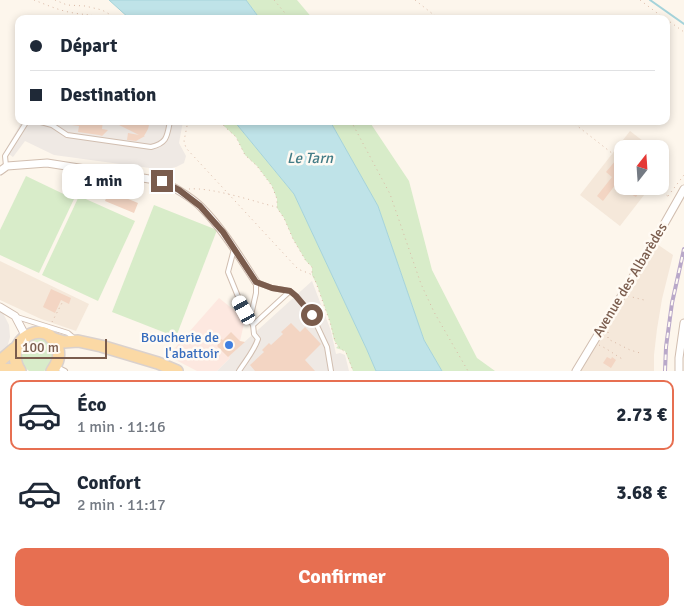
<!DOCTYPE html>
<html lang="fr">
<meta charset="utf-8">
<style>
:root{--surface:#fff;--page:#f2f2f3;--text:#1f2937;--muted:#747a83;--line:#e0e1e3;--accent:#e76f51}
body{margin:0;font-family:Signika,sans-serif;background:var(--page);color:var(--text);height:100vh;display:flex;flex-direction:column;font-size:19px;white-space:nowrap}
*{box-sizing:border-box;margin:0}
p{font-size:16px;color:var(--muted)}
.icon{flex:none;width:28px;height:28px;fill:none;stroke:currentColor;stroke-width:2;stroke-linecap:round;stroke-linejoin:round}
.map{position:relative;height:371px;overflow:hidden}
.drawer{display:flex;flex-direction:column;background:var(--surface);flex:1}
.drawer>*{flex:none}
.hud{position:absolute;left:15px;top:15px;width:655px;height:110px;border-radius:10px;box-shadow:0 2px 8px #0003;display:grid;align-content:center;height:110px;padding:0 15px;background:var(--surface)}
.needle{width:32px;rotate:17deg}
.tools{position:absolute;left:614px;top:140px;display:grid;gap:10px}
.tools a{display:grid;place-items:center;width:55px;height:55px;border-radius:10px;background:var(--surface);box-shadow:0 2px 8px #0003;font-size:25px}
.scale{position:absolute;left:15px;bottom:12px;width:92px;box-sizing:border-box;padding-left:5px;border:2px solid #7a5c4d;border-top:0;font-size:14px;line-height:18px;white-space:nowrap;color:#7a5c4d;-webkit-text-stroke:4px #fffaf3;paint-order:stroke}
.end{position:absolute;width:22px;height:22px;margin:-11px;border:6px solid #7a5c4d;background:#fff;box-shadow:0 0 0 2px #fff}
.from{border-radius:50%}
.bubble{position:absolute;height:35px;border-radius:10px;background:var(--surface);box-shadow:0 2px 8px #0003;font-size:16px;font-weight:800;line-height:35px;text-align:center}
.car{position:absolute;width:15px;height:30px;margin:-15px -8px;border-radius:6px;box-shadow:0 0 4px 1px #0007;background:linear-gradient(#fff 24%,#345 0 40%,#fff 0 76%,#345 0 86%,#fff 0)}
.hud b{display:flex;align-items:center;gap:18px;height:48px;font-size:19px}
.hud b+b{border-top:1px solid var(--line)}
.hud i{width:12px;height:12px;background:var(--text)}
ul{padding:9px 0 0;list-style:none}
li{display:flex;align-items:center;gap:15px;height:70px;margin:0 10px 8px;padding:0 5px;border:2px solid transparent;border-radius:10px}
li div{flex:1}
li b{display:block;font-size:19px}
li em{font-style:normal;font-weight:800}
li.active{border-color:var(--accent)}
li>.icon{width:45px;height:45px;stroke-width:1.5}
.primary-button{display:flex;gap:10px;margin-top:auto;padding:10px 15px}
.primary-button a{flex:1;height:58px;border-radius:10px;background:var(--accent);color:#fff;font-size:20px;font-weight:800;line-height:58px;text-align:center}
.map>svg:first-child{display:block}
</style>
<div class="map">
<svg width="684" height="371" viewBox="0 0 684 371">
<rect width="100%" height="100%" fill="#fdf6ec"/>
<g fill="#f5e8da">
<path d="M630,131l22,17 -1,1h-29v37h29l-31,40 -40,-31z"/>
<path d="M654,242l19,13 -11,44 -5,30 -3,26v16h-78z"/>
<path d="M0,261l89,43 -13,27 -35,-12 -41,-19z"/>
</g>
<path fill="#fde8e0" d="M219,298l26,21 -5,22 -9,16 -14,14h-20l-29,-15z"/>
<g fill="#efe9e4">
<path d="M22,121h161l-4,22 7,13 -2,7 -8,4 -12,3 -110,-15 -29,-14 -12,16 -8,-6z"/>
<path d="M312,281l19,50 5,23 4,-1 5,2 4,16h-132l13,-13 -1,-2z"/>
<path d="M0,311l3,2 6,12 1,12 -3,11 -7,5z"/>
</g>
<g fill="#d8ecc9">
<path d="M246,0h51l16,19h-53z"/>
<path d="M221,121h13l60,73 73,156 9,21h-23l-8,-20 -9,-3 2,-2 -4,-6 -4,-18 -13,-37 -5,-10v-8l-6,-6 -13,-22 -9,-21 -7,-10v-9l-5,-13 -15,-20 -12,-11 -9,-18 -12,-11z"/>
<path d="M330,121h39l40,60 23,89 45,88 18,13h-53l-18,-31 -46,-134z"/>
<path d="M26,176l48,23 -35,74 -39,-18v-25z"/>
<path d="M79,196l56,25 -37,80 -56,-26z"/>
<path d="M154,205l63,25 -41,107 -64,-25z"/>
<path d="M29,338c19,0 20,0 26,18l-7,13 -4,2h-15l-6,-5 -4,-13z"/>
</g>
<g fill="#bfe3e8" stroke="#a5d3da">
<path d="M109,0h137l14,19h-130z"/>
<path d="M234,121h96l48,85 46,134 18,31h-66l-9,-21 -73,-156z"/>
</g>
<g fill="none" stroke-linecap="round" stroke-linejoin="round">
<path stroke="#a5d3da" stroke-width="2" d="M650,0l34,24"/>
</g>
<g fill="#f3d5c3">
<path d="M64,121h39l-1,8 6,1 -6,6 -3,-1 -21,-3 1,-6 -15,-2z"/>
<path d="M111,121h39l-2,8 -4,7h1l-9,5 -9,-1 1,-7 11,2z"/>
<path d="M616,160l6,5v11l-19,25 -6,-5 15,-19 -6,-5z"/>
<path d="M631,186h12l-7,11 -9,-5z"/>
<path d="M109,191l29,12 -4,10 -29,-12z"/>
<path d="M51,289l20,9 -2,6 -8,-4 -6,13 -12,-6z"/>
<path d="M291,323l9,9 5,-5 16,17 -16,16 10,11h-60l-5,-6 14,-13 -2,-2 7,-7 2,2 12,-11 -2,-2z"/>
<path d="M231,332l9,9 5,1 -17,15 -11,-11 1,-1 -1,-2 4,-4 2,1z"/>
<path d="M607,357l4,2 1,-2 4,3 -5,8 -8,-5z"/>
</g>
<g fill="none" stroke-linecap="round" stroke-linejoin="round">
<g stroke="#d1beb0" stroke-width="6">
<g id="lane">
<path d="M37,121l15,4 15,10 84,12c16,-4 16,-10 19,-26"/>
<path d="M6,166l-1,-10 22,-35"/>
<path d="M234,249l-6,23 11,27 11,21"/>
<path d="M17,317l51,16 7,6"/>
<path d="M253,325l37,-34"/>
<path d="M57,367l8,4"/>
<path d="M239,371c7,-11 15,-20 19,-32l-4,-5 -1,-9 -3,-5 6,-27v-11l16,6 18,3 6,5 16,19 15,32 4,24"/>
</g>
</g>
<g stroke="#d1beb0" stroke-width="9">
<g id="street">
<path d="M0,171l7,-5 40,-3 115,18c13,7 28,15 39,26 22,22 38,49 55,75"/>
<path d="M0,307l15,9 10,19"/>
<path d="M576,371l78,-129 30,-53"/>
<path d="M679,371v-13l5,-35"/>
</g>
</g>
<g stroke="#dad1cd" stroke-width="14">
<g id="primary">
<path d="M51,338l13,4 14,-1 23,5 57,17 19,8"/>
<path d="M0,361l14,-12"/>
<path d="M0,369l19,1"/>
<path d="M20,371c-20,-31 29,-57 38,-22 2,9 -1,15 -6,22"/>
</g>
</g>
<g stroke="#d9b8a5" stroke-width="1" stroke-dasharray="1 4" stroke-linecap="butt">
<path d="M34,0c13,5 26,11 40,13 10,2 19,1 28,6"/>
<path d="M55,0l12,5 18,1 17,4 16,9"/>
<path d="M274,0l16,19"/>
<path d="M415,0l24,19"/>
<path d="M640,0l25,19"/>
<path d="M666,19l18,13"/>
<path d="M188,121l-4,20 2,7 111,120c5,4 13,4 17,9l16,45 6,22 11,10 6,17"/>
<path d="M221,121l3,5 12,11 9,18 12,11 15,20 5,13v9l7,10 9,21 13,22 6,6v7"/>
<path d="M351,121l39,73 31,90 13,28 34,59"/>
<path d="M571,121l51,40"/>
<path d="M655,186l15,12"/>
<path d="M189,189c22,-2 64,12 87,18"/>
<path d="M668,196l16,-21"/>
<path d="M628,296l16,4 1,3"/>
<path d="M52,322l10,-19"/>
<path d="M608,332v7l22,11 10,3"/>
<path d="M599,345c9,4 16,10 25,15"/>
</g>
<use href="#lane" stroke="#fff" stroke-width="4"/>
<use href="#street" stroke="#fff" stroke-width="7"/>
<use href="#primary" stroke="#fbd9a5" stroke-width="11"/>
<g stroke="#b9a8c9" stroke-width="4">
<path id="rail" d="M665,371l1,-24 6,-44 12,-54"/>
</g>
<use href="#rail" stroke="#fffaf3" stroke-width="2" stroke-dasharray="5.5" stroke-linecap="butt"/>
</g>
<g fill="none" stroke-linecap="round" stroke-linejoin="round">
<path stroke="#7a5c4d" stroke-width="6" d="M162,181l17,9 21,16 23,26 33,50 16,6 18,3 6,5 16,19"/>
</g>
<circle fill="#3f7fe0" stroke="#fffaf3" stroke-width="2" cx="229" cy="345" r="5"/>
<g text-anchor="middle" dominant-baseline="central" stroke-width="5" stroke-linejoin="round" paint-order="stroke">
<g font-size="14" fill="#7a5c4d" stroke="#fffaf3">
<text transform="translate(630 280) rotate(-59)">Avenue des Albarèdes</text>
</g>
<g font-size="14" fill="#366cbe" stroke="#fffaf3" text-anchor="end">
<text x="219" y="337">Boucherie de<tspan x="219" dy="16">l'abattoir</tspan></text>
</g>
<g font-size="15" font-style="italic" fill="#437c86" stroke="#fffaf3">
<text x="310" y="158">Le Tarn</text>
</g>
</g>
</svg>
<div class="tools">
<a><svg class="needle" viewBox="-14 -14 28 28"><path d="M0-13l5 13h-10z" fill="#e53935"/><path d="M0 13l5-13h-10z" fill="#747a83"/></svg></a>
</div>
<div class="scale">100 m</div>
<i class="end from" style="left:312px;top:315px"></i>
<i class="end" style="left:162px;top:181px"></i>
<div class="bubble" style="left:62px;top:164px;width:82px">1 min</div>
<i class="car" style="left:244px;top:310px;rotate:331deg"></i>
<div class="hud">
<b><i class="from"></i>Départ</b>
<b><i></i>Destination</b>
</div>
</div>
<section class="drawer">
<ul>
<li class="active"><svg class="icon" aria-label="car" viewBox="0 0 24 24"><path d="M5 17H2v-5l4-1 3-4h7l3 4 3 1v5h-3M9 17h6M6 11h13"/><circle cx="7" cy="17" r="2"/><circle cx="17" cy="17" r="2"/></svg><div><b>Éco</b><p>1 min · 11:16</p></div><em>2.73 €</em></li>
<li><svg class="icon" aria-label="car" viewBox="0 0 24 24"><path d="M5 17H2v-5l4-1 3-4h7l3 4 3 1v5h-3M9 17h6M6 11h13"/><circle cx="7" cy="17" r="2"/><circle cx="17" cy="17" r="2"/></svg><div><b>Confort</b><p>2 min · 11:17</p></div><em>3.68 €</em></li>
</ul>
<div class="primary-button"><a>Confirmer</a></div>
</section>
